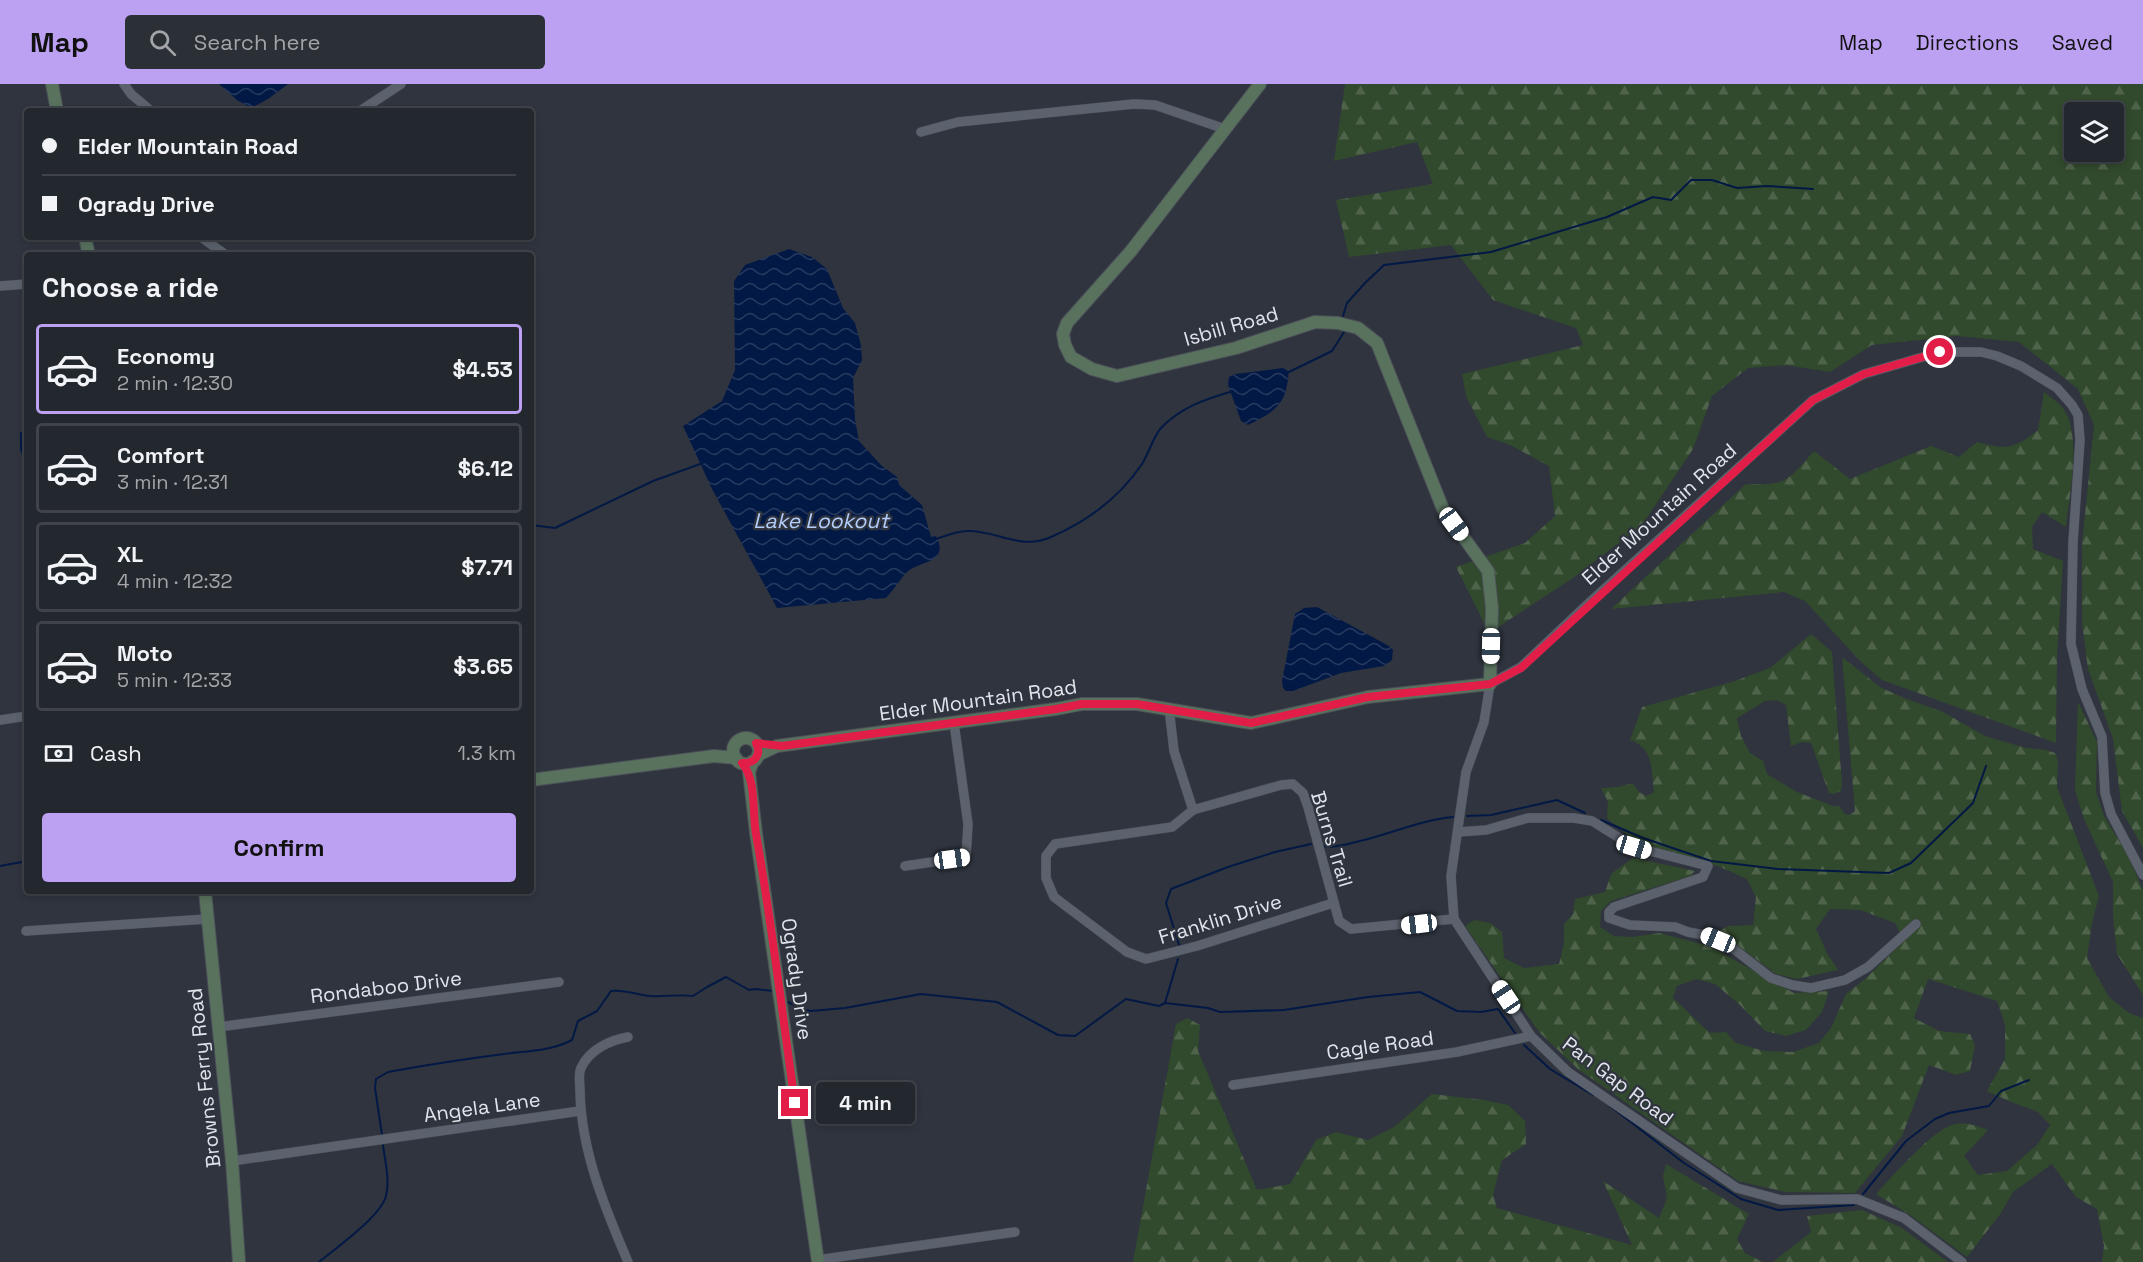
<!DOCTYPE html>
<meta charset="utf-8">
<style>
:root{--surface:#23272e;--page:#2b2f36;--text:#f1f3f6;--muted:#a3a5aa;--line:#40444a;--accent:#bca0f2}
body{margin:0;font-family:"Space Grotesk",sans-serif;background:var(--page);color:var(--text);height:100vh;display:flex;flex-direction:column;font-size:22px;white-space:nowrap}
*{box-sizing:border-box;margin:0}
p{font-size:20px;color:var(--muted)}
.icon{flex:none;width:33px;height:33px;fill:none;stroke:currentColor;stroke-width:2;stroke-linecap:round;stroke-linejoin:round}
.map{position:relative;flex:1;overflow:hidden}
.drawer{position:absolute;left:24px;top:168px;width:510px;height:642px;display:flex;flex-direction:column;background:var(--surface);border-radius:6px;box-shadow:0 3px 9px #0003,0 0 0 2px var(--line)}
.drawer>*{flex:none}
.guide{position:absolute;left:24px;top:24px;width:510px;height:132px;border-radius:6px;box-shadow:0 3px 9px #0003,0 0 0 2px var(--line);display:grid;align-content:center;height:132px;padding:0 18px;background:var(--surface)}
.fabs{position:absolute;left:2064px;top:18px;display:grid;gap:12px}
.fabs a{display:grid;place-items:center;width:60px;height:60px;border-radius:6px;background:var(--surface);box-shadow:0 3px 9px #0003,0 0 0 2px var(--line);font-size:30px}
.end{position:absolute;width:27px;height:27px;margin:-14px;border:8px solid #e11d48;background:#fff;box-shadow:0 0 0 3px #fff}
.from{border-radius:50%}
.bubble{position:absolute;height:42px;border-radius:6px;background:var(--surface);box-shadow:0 3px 9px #0003,0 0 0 2px var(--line);font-size:20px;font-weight:700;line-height:42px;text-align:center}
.car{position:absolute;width:18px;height:36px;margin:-18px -9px;border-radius:8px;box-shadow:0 0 4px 2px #0007;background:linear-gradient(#fff 24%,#345 0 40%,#fff 0 76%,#345 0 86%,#fff 0)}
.guide b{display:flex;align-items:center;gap:21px;height:57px;font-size:22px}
.guide b+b{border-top:2px solid var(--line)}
.guide i{width:15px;height:15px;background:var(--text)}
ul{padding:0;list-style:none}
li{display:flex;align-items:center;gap:18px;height:90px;margin:0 12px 9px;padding:0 6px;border:3px solid var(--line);border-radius:6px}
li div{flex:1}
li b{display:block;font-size:22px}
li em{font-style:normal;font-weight:700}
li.active{border-color:var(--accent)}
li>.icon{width:54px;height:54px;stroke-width:1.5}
h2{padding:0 18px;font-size:27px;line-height:72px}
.pay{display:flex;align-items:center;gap:15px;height:66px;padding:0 18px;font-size:22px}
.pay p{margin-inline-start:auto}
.primary-button{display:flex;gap:12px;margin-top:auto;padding:12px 18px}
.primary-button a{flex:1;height:69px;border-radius:6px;background:var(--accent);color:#111;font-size:24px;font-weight:700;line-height:69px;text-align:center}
header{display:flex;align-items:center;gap:36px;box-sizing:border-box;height:84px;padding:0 30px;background:var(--accent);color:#111}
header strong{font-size:28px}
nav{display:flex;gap:33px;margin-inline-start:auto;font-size:21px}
.search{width:420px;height:54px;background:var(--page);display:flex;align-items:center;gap:15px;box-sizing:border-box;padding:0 21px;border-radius:6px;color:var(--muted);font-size:22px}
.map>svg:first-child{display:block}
</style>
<header>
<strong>Map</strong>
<div class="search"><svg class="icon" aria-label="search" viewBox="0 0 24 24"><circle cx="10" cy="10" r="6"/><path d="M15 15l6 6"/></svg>Search here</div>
<nav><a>Map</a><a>Directions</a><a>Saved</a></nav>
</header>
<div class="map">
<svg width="2143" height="1178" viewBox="0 0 2143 1178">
<defs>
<pattern id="forest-firs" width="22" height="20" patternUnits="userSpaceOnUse" patternTransform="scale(1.5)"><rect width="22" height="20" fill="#31492c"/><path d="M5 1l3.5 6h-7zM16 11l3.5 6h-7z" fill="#4f634b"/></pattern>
<pattern id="water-waves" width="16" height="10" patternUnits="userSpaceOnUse" patternTransform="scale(1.5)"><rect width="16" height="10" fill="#031945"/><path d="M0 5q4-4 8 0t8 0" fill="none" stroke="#273a60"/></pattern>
</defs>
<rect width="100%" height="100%" fill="#2f343e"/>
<g fill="url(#forest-firs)" fill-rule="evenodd">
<path d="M1345,0h798v764l-21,-37 -9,-72 -25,-70 -6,-47v-77l12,-120 -16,-36 -59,-47 -62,-6 -85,9 -42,27 -44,-7 -38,3 -36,28 -19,53 -51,76 -69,53 -84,55 -33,-66 69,-24 30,-27 -6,-50 -39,-21 -23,-8 -21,-41 -4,-22 121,-29 -7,-17 -83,-28 -42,-55 -102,12 -13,-57 97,-16 -16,-42 -83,19zM2074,28h40v40h-40z"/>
<path d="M2044,308c6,5 13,9 18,15 21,24 7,90 4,120l-24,-15 -10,15 1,22 30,12 -6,96 -1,86 -174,-63 -23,-20 -54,-59 -21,-9 -173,17 135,-125c42,2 42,-4 68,-33l36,28 81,-33 28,11 18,-15c28,8 38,7 61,-12z"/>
<path d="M1811,550l21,18 10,132 -1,7 -7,3 -5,-1 -18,-50 -9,-1 -11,4 -5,-41 -9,-5 -12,1 -28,17 4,18 9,17 13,8 4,13 30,18 36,14h6l6,8 5,1 5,-4 -13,-154 38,30 24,11 39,14 42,24 41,12 20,2 9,3 3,7 -1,27 42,109 -7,27 -5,35 22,39 20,16 14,5v244h-41l2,-16 -7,-37 -21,-12 -24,-33 -39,28 -12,21 -34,44 -57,-42 -34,-21c17,-18 54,-62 76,-69 11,-4 26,1 36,5l-24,26 14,19 29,-4 30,-26 13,-20 -12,-13 -27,-10 -24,-11 18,-32v-34l-8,-24 -69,-22 -14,39 25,13 31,3 5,11 -5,26 -14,4 -27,-10 -27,71 -47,57 -70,-1 -47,-11 -160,-112 -39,-37 -74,-106 9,-6 16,3 12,9 2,26 20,10 35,-4 5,-21v-19l9,-10 2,-15 30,-7 6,-18 22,-16 62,13 -5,5 -79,25 -10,10 -1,16 14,9 19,1 26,-4 50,13 85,47 35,-2 -7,21 -16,18 -20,6 -21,-5 -25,-26 -25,-21 -19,-5 -19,7 -4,12 37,35 16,-1 10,11 28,8 29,1 26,-9 12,-15 15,-34 19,-15 39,-38 -9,-18 -35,-13 -30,-1 -14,20 11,24 11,17 -41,9 -21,-5 -40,-30 -20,-12 13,-6 24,-1 3,-28 -9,-18 -29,-13 -77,-20 -34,-28 1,-16 -7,-14 17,-1 15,-4 6,9 7,4 8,-4c-3,-22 0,-44 -24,-52l12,-33 90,-25 38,-14z"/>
<path d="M2078,618l19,40 -1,50 8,24 22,36 17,38v105l-26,-41 -4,-37v-35l-29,-63 -9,-29z"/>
<path d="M1187,934l13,7 -2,26 59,139 33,-6 26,-44 20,-8 32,8 26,-13 38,-33 52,6 24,5 17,16 1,23 -24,16 -9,35 4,13 135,37 -29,-64 56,37 8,-20 -4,-22 3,-12 83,50 -12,25 8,14 18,9h-630l43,-238z"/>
<path d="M1862,1126l40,18 46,34h-175l38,-30 -4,-16z"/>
</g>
<g fill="url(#water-waves)">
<path d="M219,0h69l-20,15 -17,9 -14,-8z"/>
<path d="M789,165l23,8 15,12 16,39 12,15 6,22 1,15 -9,18 2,41 4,22 22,24 16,12 2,8 23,20 9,32 5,-1c14,27 -16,25 -28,35 -8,8 -14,19 -22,27l-109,10 -65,-119 -29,-63 39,-25 13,-31 -1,-89 11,-16z"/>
<path d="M1283,284l5,3c1,6 0,9 -1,14 -4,24 -20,30 -39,40l-7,-4 -13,-36 1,-8 6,-3z"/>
<path d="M1317,523l72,39 4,4 -1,10 -8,6 -43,7 -48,18h-7l-3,-3 -1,-7 13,-67 9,-6z"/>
</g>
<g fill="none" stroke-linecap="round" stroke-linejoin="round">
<g stroke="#031945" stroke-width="2">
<path d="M1343,232l4,-13 18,-20 19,-18 107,-13 116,-35 46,-20 18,3 20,-20h21l25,8 30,-2 46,3"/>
<path d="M1287,289l45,-22 12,-19"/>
<path d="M21,349v16l6,18"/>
<path d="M531,441l24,3 98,-47 50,-18"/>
<path d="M936,455c9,-3 21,-8 31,-8 30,-1 53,20 84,6 37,-16 68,-39 91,-73 7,-11 11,-27 19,-36 20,-21 45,-29 72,-37"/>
<path d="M1467,732l24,-1 66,-15 28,13"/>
<path d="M1601,736l42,18 68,23 67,8 111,4 22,-10 62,-60 13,-37"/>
<path d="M1323,762c11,2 21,-1 33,-4 32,-7 64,-22 97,-25"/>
<path d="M0,782l27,-5"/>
<path d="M1179,861l-13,-42 5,-14 57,-22 47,-15 36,-8"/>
<path d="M788,918l16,8 7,1 34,-3 76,-14 76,8 61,33 17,1 51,-37 33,7 6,-3 43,5 12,4 64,-2 84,-13 52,-5 37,19 24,1 17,-3 17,24"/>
<path d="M1165,919l13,-44"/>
<path d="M1524,961l26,24 43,26"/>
<path d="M1610,1022l74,57 57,36 37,11 76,-5"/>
<path d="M382,1051l-7,-47 1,-9 12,-7c38,-7 77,-13 116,-18 23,-3 47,-3 68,-14l6,-19 19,-10 14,-20c14,-2 25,4 39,5 15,1 28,-2 43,0l14,-9 19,-10 23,13 7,-1 17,2"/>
<path d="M1863,1110l43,-53 29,-22 14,-6 40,-7 12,-15 28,-11"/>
<path d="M319,1178c17,-14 62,-46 67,-66 4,-16 -1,-35 -3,-51"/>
</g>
<g stroke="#4c5058" stroke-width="10">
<g id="street">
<path d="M124,0l7,10 20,17"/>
<path d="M360,27l41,-27"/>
<path d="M921,48l37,-10 176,-18 21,1 70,24"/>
<path d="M201,153l25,18"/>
<path d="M0,202l27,-2"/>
<path d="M1169,624l5,43 19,59"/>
<path d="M0,636l27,-4"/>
<path d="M1458,748l28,-2 42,-12h46l18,3 42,26 74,19 -5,11 -89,30 -5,5v6l21,7 45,2 13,5 16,3 26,11 41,32 21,7 19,3 34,-8 23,-13 48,-43"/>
<path d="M905,782l61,-9 2,-33 -14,-101"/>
<path d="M1333,819l-136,43 -51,13 -19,-7 -73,-55 -8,-19v-22l9,-12 117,-17 21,-17 88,-25 12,-1 10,9 5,14 31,114 12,8 103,-10"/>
<path d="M26,847l181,-12"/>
<path d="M218,943l341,-45"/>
<path d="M1233,1001l224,-33 74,-16"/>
<path d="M232,1077l348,-50"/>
<path d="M817,1176l198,-28"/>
<path d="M628,1178c-23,-54 -47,-111 -48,-171 0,-7 -2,-17 1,-23 8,-18 29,-28 47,-31"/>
<path d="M1962,1178l-58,-44 -47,-19 -76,1 -44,-12 -169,-116 -37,-36 -77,-117 -3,-43 15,-104 18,-50 6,-38 31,-17 69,-65 223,-202 51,-26 76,-22h41l16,4 24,10 36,22 15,17 6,10 2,25 -7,102 -2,102 11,45 20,48 3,56 6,21 32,61"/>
</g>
</g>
<g stroke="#4c5058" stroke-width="14">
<g id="secondary">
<path d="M52,0l5,27"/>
<path d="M85,153l4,18"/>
<circle cx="746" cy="667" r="13"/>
<path d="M758,671l19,-9 279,-37 26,-5h55l114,19 117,-26 122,-13 2,-76 -4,-37 -45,-62 -66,-166 -19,-15 -20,-5 -23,-1 -79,26 -119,28 -25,-7 -21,-12 -6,-12 -2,-11 4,-11 64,-72 129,-167"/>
<path d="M753,677l-4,11 7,61 62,429"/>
<path d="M531,696l183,-24 22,2"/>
<path d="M205,807l27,270 7,101"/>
</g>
</g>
<use href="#street" stroke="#5c626d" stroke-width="9"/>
<use href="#secondary" stroke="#58725e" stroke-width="12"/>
</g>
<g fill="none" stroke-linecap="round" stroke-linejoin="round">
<path stroke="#e11d48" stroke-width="8" d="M795,1019c-13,-90 -23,-180 -39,-269 -4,-22 1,-53 -14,-71 13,1 20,-9 14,-20l26,3 274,-37 26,-5h55l114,19 117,-26 122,-13 31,-16 292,-268 51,-26 76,-22"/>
</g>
<g text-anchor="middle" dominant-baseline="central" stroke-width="4.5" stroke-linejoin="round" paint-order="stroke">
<g font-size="20" fill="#e1e5eb" stroke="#2f343e">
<text transform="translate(1231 242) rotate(-16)">Isbill Road</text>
<text transform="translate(1659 430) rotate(-42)">Elder Mountain Road</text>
<text transform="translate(978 616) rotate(-8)">Elder Mountain Road</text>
<text transform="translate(1332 755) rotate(73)">Burns Trail</text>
<text transform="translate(1220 835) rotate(-17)">Franklin Drive</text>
<text transform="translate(797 895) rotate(82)">Ogrady Drive</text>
<text transform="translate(386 903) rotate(-7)">Rondaboo Drive</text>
<text transform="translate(1380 961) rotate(-8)">Cagle Road</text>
<text transform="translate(204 994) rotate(-96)">Browns Ferry Road</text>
<text transform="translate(1618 997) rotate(37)">Pan Gap Road</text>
<text transform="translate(482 1023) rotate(-8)">Angela Lane</text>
</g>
<g font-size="21" font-style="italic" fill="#b2cdfb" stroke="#2f343e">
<text x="821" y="436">Lake Lookout</text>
</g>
</g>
</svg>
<div class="fabs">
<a><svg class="icon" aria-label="layers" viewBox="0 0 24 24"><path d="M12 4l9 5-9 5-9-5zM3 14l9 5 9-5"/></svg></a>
</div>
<i class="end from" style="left:1940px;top:268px"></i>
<i class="end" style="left:795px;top:1019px"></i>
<div class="bubble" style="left:816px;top:998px;width:99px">4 min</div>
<i class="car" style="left:1454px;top:440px;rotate:144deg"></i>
<i class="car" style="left:1491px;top:562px;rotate:181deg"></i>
<i class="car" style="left:1634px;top:763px;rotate:107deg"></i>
<i class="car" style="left:952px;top:775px;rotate:82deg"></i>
<i class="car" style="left:1419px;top:840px;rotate:263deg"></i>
<i class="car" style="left:1718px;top:856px;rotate:292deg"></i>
<i class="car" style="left:1506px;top:913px;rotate:326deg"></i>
<div class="guide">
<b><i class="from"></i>Elder Mountain Road</b>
<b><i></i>Ogrady Drive</b>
</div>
<section class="drawer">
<h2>Choose a ride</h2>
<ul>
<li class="active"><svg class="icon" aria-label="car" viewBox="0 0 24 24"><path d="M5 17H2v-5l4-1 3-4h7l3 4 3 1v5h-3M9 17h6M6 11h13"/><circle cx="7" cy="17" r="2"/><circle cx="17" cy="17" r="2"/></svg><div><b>Economy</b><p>2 min · 12:30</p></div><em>$4.53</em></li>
<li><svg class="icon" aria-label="car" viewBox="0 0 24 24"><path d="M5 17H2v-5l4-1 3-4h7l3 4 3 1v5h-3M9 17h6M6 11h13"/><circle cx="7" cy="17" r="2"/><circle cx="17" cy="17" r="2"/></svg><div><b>Comfort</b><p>3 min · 12:31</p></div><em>$6.12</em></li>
<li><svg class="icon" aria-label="car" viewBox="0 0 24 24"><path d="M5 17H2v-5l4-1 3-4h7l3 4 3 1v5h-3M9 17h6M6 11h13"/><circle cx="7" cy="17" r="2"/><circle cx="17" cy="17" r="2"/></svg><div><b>XL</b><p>4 min · 12:32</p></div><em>$7.71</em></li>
<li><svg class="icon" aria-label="car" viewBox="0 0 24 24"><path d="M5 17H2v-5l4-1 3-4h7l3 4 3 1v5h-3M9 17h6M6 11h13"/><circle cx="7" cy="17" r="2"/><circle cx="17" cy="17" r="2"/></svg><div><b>Moto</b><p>5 min · 12:33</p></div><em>$3.65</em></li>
</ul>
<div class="pay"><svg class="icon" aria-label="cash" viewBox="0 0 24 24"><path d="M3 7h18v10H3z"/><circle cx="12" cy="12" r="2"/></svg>Cash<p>1.3 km</p></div>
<div class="primary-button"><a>Confirm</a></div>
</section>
</div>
